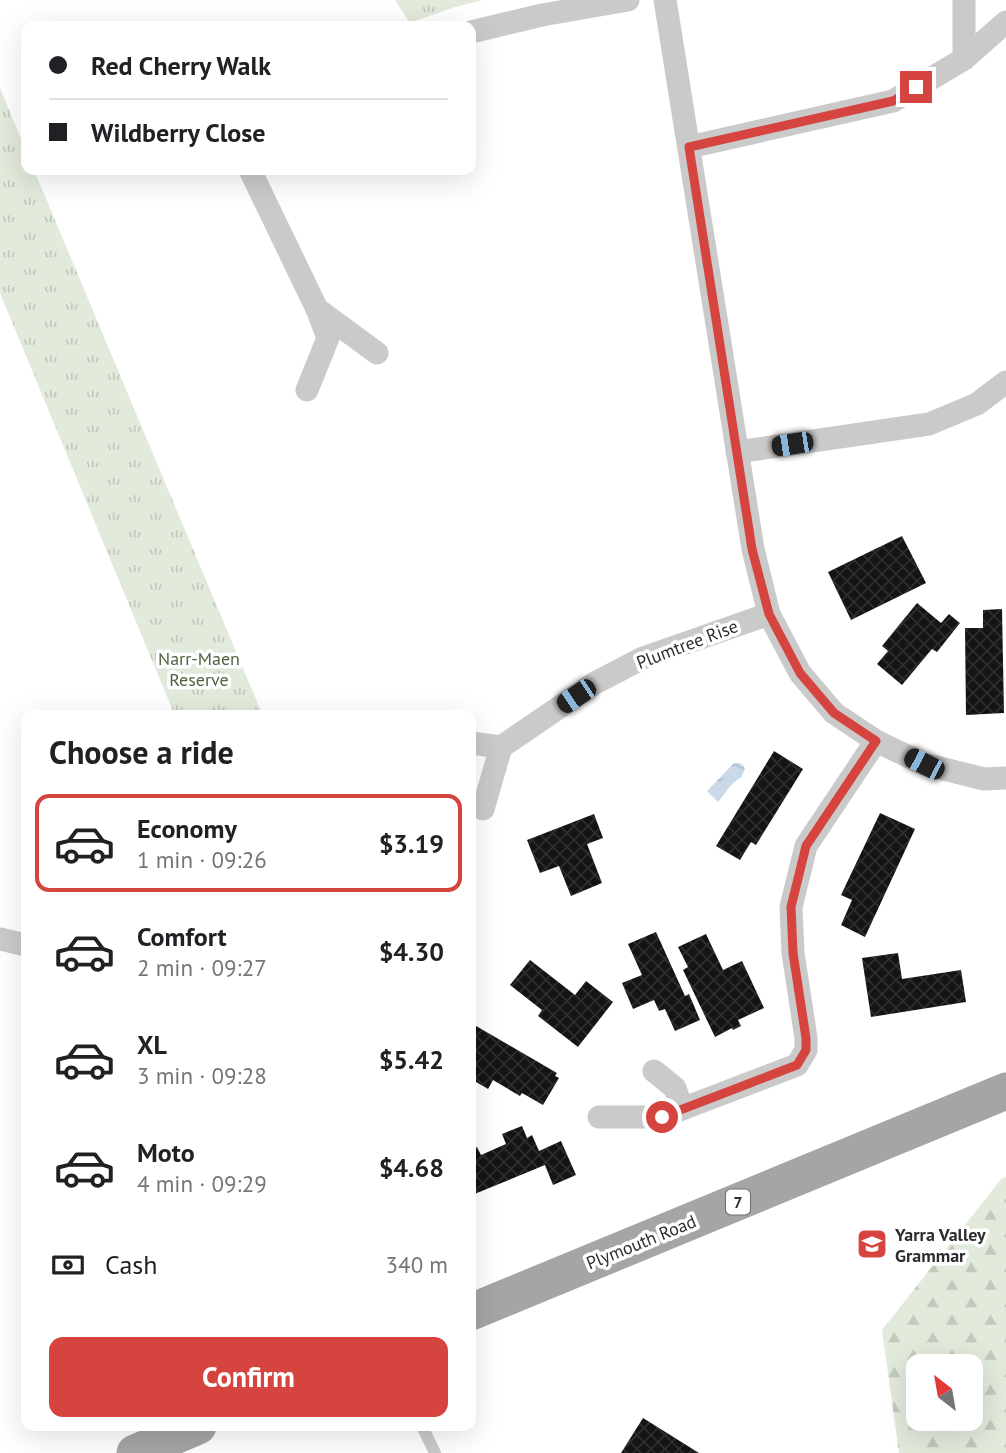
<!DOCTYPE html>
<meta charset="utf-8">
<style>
:root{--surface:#fff;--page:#f6f6f6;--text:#202124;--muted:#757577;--line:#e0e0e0;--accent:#d5443e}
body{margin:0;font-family:"PT Sans",sans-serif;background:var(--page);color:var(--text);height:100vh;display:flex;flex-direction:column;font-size:26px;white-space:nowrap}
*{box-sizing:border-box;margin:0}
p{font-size:23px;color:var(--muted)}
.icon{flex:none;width:38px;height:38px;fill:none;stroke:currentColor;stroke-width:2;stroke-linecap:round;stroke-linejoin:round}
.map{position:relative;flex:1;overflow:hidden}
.drawer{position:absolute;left:21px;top:710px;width:455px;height:721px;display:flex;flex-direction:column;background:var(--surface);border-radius:14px;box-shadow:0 7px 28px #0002}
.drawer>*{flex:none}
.banner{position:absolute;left:21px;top:21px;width:455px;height:154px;border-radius:14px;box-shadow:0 7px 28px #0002;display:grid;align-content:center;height:154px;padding:0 28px;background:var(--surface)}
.needle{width:46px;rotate:329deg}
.tools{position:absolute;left:906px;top:1354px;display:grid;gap:14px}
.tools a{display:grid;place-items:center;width:77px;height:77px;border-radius:14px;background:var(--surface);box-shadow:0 7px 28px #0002;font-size:35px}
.end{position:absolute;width:32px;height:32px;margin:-16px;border:9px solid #d5443e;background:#fff;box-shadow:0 0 0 4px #fff}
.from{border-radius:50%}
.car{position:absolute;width:21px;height:42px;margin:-21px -10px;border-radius:9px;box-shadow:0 0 5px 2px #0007;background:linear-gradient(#222 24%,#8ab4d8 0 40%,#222 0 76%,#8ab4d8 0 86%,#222 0)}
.banner b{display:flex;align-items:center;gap:24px;height:66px;font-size:26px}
.banner b+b{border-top:2px solid var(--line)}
.banner i{width:18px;height:18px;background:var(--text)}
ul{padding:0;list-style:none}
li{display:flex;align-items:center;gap:21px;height:98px;margin:0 14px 10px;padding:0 14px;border:4px solid transparent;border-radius:14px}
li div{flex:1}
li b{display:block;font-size:26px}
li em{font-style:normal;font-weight:700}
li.on{border-color:var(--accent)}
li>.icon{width:63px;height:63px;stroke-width:1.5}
h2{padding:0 28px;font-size:32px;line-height:84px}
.pay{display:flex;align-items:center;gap:18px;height:77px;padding:0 28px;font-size:26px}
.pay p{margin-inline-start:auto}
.cta{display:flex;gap:14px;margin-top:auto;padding:14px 28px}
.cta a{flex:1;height:80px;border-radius:14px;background:var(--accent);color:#fff;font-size:28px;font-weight:700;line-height:80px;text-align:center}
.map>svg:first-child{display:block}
</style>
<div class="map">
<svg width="1006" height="1453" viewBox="0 0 1006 1453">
<defs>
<pattern id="grass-tufts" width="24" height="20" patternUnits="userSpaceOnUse" patternTransform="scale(1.75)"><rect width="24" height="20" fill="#e2eadc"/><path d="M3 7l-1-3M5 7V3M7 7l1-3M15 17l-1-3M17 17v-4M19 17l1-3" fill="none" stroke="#c2c9bd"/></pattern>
<pattern id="forest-firs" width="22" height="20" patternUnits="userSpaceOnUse" patternTransform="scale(1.75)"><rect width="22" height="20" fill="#e2eadc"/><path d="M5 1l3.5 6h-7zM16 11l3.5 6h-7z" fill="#c2c9bd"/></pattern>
<pattern id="water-ripples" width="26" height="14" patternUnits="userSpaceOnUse" patternTransform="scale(1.75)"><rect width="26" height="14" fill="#cad9e8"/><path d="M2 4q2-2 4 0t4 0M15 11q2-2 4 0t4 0" fill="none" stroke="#aebbc7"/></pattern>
<pattern id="building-cross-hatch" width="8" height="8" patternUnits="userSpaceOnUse" patternTransform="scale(1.75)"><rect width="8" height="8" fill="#141414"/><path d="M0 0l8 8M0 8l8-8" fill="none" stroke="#2e2e2e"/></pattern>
</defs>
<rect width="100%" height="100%" fill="#fff"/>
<g fill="url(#grass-tufts)">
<path d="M395,0h88l-28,7 -45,16z"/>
<path d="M0,88l26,63v19h8l229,546h-88l-175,-423z"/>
</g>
<path fill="url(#forest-firs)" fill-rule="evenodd" d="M1006,1177v276h-107l-17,-123 120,-152zM919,1367h52v52h-52z"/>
<path fill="url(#water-ripples)" d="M734,763c6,0 9,0 11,6l-4,9c-10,4 -16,16 -23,24l-11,-11z"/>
<g fill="url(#building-cross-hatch)">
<path d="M902,536l24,47 -75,37 -23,-48z"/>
<path d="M917,603l24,20 8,-9 11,9 -23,29 -5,-3 -30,36 -25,-21 11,-13 -6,-5z"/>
<path d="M1002,609l2,104 -38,2 -1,-87h18v-18z"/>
<path d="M774,751l29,18 -47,76 -5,-3 -11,18 -24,-14z"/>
<path d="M880,813l35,16 -50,108 -24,-12 11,-25 -11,-5z"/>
<path d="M594,814l9,24 -16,6 15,39 -31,13 -12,-30 -19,7 -13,-33z"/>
<path d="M656,932l29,64 4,-2 11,26 -25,11 -10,-22 -6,2 -5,-11 -21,9 -11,-26 20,-8 -14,-31z"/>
<path d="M706,934l17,36 19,-9 22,47 -26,12 3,6 -8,4 -1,-2 -17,9 -32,-67 5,-3 -10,-20z"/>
<path d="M898,953l4,26 59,-9 5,32 -95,15 -9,-59z"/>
<path d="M530,960l45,35 11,-14 27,21 -35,45 -40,-31 4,-6 -32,-25z"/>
<path d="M471,1023l86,50 -2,3 4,2 -16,27 -21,-12 -2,3 -27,-16 -5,9 -17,-10z"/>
<path d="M522,1126l5,12 5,-3 7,16 22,-10 15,34 -23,10 -8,-20 -73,30 -1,-46 6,-2 4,8 25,-11 -4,-10z"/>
<path d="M643,1418l56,35h-78z"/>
</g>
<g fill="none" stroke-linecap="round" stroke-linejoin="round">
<path stroke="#cacaca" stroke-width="12" d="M422,1426l13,27"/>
<g stroke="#cacaca" stroke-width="23">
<path d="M665,0l88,549 16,65 31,59 34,40 42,28 48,23 60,15 22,-1"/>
<path d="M471,32l71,-17 86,-15"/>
<path d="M964,59v-59"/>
<path d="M689,147l204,-46 71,-42 42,-37"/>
<path d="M250,170l67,139 11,29 -21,52"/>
<path d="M317,309l60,44"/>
<path d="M737,452l192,-28 48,-20 29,-22"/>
<path d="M471,743l30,4 -18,62"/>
<path d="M501,747l94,-64 48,-25 126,-44"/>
<path d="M0,939l26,6"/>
<path d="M654,1071l21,17 7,21"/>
<path d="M599,1117h62l136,-52 9,-15v-12l-13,-85 -2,-46 15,-61 70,-105"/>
</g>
<g stroke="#a5a5a5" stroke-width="37">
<path d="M471,1312l535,-221"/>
<path d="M135,1453l63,-27"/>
</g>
</g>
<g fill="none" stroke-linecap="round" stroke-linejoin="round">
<path stroke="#d5443e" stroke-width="9" d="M662,1117l135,-52 9,-15v-12l-13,-85 -2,-46 15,-61 70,-105 -42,-28 -34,-40 -31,-59 -17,-65 -63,-402 204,-46 23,-14"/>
</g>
<defs>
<g id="school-square" transform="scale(1.575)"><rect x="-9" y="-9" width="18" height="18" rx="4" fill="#d5443e" stroke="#fff"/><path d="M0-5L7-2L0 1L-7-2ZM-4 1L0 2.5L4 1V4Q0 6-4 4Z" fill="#fff"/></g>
</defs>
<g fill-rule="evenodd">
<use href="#school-square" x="872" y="1244"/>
</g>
<g text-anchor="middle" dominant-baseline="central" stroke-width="7" stroke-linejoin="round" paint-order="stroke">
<rect fill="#fff" stroke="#6c6c6c" stroke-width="2" x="726" y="1189.5" width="24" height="25" rx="5"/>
<g font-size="16" font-weight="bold" fill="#2d2d2d">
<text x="738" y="1202">7</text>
</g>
<g font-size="18" fill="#2d2d2d" stroke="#fff">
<text transform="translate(687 644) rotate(-21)">Plumtree Rise</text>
<text transform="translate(641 1242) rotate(-22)">Plymouth Road</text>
</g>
<g font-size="18" fill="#4d653f" stroke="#fff">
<text x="199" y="658">Narr-Maen<tspan x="199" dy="21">Reserve</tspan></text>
</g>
<g font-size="18" font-weight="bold" fill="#2d2d2d" stroke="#fff" text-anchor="start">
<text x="895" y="1234">Yarra Valley<tspan x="895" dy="21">Grammar</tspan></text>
</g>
</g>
</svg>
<div class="tools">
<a><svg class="needle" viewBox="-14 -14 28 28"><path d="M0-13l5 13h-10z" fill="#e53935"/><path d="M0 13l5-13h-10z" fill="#757577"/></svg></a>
</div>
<i class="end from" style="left:662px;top:1117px"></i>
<i class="end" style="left:916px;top:87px"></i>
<i class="car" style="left:792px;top:444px;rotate:261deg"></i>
<i class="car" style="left:576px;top:696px;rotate:236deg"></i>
<i class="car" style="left:924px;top:764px;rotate:297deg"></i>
<div class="banner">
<b><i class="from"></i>Red Cherry Walk</b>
<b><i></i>Wildberry Close</b>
</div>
<section class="drawer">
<h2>Choose a ride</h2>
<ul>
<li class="on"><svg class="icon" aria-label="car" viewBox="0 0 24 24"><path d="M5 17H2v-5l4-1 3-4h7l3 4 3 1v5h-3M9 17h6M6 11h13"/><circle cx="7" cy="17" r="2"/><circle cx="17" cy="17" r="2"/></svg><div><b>Economy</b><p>1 min · 09:26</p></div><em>$3.19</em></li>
<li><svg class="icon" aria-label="car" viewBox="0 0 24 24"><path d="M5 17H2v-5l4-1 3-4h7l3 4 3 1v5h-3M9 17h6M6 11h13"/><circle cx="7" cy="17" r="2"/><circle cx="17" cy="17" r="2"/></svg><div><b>Comfort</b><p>2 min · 09:27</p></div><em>$4.30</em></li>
<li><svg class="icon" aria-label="car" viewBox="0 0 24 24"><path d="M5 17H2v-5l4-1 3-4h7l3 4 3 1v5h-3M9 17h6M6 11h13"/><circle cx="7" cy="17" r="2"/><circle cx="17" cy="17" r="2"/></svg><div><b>XL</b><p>3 min · 09:28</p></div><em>$5.42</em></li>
<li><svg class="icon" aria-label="car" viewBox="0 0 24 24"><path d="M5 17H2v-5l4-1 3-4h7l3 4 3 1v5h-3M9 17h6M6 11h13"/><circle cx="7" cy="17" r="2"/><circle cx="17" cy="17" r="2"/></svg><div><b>Moto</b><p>4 min · 09:29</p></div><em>$4.68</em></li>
</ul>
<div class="pay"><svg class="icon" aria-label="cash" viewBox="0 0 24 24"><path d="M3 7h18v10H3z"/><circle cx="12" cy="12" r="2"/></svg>Cash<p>340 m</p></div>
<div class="cta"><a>Confirm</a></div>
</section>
</div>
